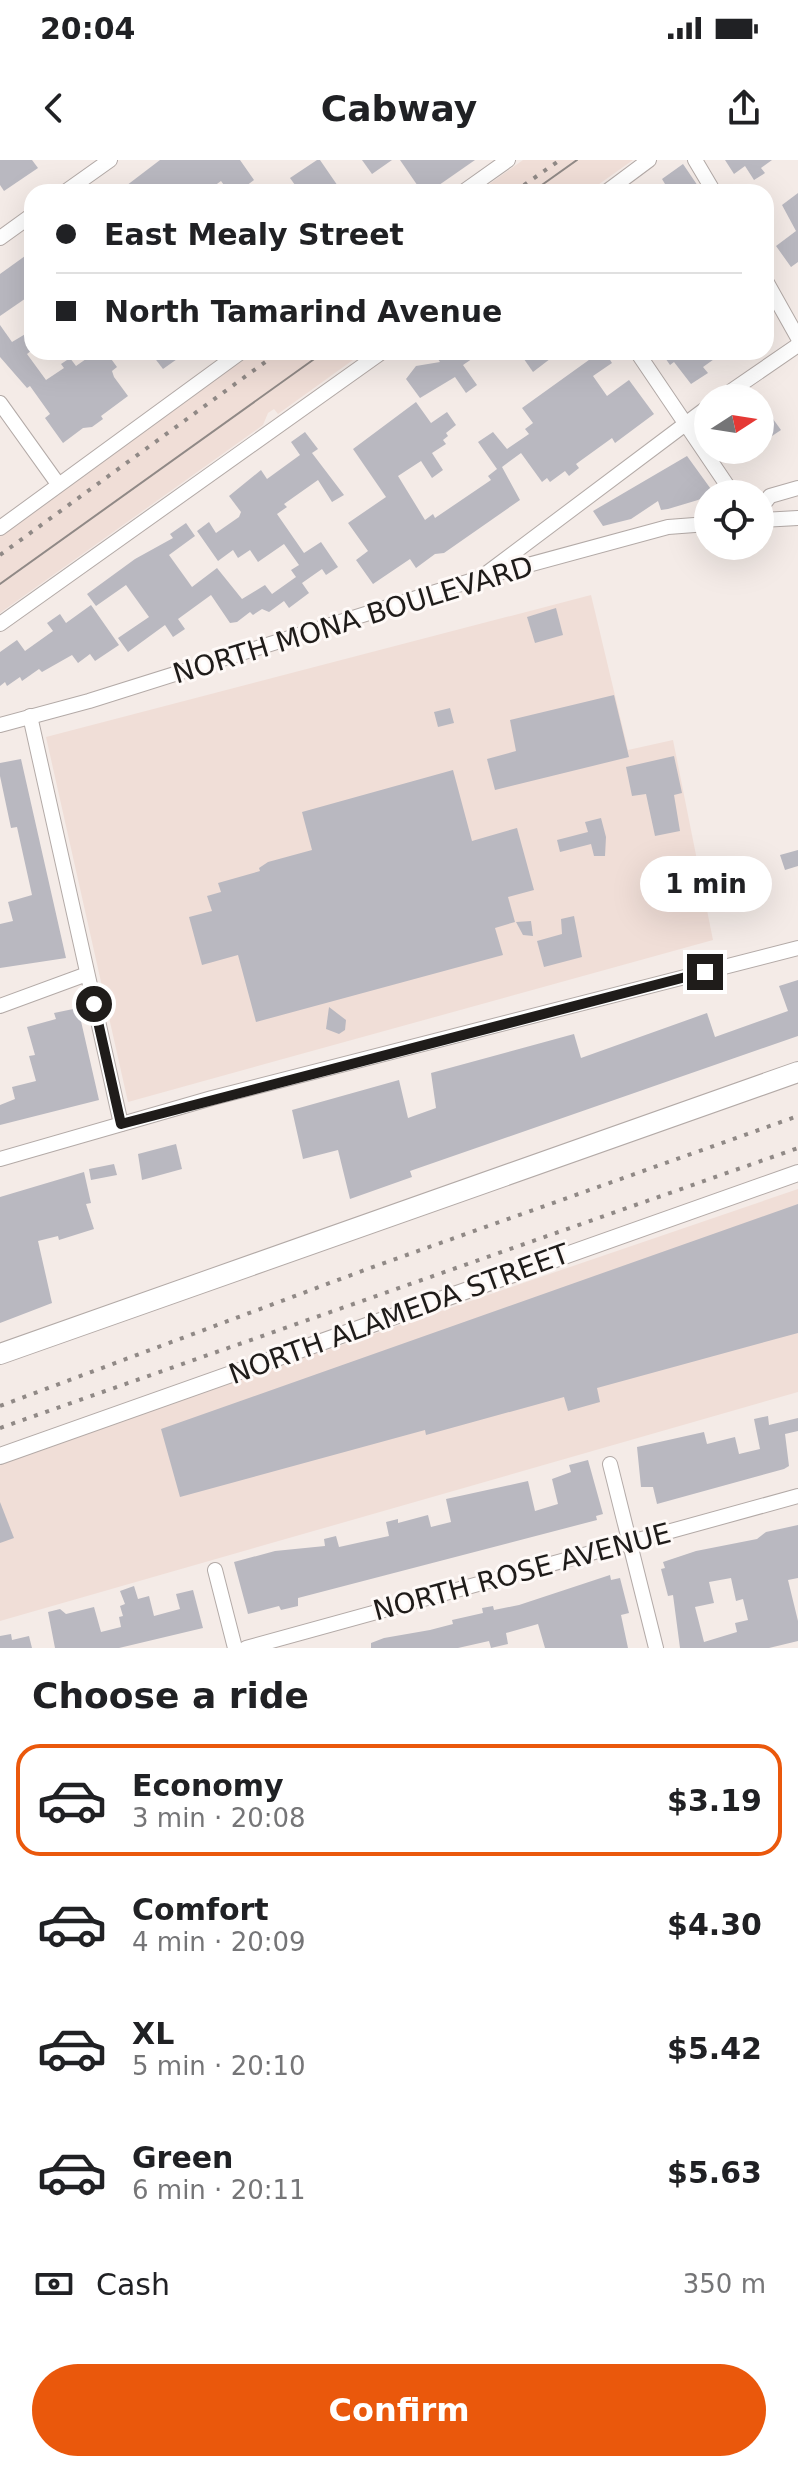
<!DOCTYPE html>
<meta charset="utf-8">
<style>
:root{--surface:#fff;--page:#f2f2f2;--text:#202124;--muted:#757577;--line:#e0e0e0;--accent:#ea580c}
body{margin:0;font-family:"DejaVu Sans",sans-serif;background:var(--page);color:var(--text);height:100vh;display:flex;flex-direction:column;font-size:30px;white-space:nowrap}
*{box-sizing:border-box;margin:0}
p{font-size:26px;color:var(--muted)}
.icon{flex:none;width:44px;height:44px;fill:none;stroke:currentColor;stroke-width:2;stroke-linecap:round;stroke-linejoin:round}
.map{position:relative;height:1488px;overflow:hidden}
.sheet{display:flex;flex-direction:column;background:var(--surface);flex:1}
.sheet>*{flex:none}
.hud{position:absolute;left:24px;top:24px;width:750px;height:176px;border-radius:24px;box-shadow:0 8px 32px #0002;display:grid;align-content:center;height:176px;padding:0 32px;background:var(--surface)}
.needle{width:52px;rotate:78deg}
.fabs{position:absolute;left:694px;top:224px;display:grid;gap:16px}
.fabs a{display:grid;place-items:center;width:80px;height:80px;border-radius:50%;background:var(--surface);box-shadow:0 8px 32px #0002;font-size:40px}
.end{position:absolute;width:36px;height:36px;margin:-18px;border:10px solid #1f1c1a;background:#fff;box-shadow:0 0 0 4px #fff}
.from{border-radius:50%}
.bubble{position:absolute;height:56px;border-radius:28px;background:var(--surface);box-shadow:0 8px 32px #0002;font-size:26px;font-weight:600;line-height:56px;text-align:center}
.hud b{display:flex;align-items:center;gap:28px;height:76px;font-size:30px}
.hud b+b{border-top:2px solid var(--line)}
.hud i{width:20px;height:20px;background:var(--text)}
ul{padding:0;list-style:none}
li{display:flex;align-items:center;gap:24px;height:112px;margin:0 16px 12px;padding:0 16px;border:4px solid transparent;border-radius:24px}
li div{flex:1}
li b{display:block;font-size:30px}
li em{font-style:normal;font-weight:600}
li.active{border-color:var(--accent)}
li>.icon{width:72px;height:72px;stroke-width:1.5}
h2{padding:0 32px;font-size:36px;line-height:96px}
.pay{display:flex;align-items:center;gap:20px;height:88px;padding:0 32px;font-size:30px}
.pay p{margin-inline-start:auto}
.action{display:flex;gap:16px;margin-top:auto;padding:16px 32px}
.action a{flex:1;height:92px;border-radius:48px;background:var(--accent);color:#fff;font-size:32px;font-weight:600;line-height:92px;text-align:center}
.status{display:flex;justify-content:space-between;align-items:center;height:56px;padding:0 40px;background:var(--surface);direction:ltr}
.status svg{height:22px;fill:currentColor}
header{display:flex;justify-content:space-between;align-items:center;height:104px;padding:0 32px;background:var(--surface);font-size:36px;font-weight:600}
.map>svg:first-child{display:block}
</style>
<div class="status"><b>20:04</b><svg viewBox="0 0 49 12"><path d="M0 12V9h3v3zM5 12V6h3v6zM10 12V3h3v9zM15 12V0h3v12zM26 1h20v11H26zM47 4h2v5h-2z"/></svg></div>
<header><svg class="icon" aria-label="back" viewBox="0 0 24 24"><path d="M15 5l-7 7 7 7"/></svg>Cabway<svg class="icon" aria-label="share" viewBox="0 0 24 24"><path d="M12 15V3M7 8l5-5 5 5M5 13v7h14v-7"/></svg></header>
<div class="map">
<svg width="798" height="1488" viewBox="0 0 798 1488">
<rect width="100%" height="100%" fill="#f4ebe7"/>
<g fill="#f0ded7">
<path d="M523,0h110l-45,32h-110z"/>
<path d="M255,192h109l-86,62 -4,-5 -6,4 -5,12 -263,188v-80z"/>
<path d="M591,435l37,155 45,-10 40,200 -585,162 -82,-365z"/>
<path d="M798,1029v203l-798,229v-159z"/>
</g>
<g fill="#b9b8c0" fill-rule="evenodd">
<path d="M0,0h32l6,8 -34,23 -4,-6z"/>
<path d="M160,0h80l14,20 -16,12h-9l-8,-11 -15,11h-35l-5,-6 -7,6h-41z"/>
<path d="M317,0h3l22,32h-42l-10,-14z"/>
<path d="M362,0h30l-20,14z"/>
<path d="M400,0h75l-46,32h-7z"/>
<path d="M725,0h47l-11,8 4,5 -11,7 -9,-14 -11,8z"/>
<path d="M683,4l19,28h-48l11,-8 -3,-5z"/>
<path d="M798,33v69l-7,5 -15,-21 20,-15 -14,-26z"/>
<path d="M32,91v43l-32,22v-42z"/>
<path d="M0,165l12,17 20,-12v20l-5,4 19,26 18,-12 -3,-4 9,-6 6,8 20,-14h10l11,15 -5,4 2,6 14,19 -27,20 2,3 -11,8 -9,1 -20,15 -18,-25 5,-4 -20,-28 -3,2 -27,-31z"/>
<path d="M150,192h37l-24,17z"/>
<path d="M433,192h49l-19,13 14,20 -11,8 -11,-16 -35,21 -14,-19 10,-13 24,-4z"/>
<path d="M519,192h40l-26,20z"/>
<path d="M600,192h5l7,11 -19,13 14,20 22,-16 25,34 -39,29 -3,-5 -36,26 3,4 -10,8 -4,-5 -15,11 -3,-4 -5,4 -21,-29 -19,14 18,33 -76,53 -9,1 -19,14 -6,-9 -37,25 -17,-24 12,-9 -20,-28 38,-26 -33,-48 63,-47 15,21 16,-11 9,13 -10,8 2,3 -5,4 3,4 -14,9 11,17 -11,8 -11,-17 -23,15 27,44 8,-6 2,4 56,-38 -3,-4 9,-7 -19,-27 15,-10 14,17 22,-15 -4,-5 8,-6 -11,-15z"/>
<path d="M661,192h63l-21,15 5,6 -17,11 -17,-22 -4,3z"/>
<path d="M760,241l21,29 -12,8 -9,-12z"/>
<path d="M305,272l13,17 -6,4 32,42 -12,7 -14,-22 -34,24 3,3 -10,7 27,39 17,-11 17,25 -12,8 -4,-6 -20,14 7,10 -20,15 -5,-7 -15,11 -7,-3 -9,6 -3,-3 -13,10 -7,1 -19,-28 -33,24 7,10 -12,8 -8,-12 -37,27 -10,-14 31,-21 -23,-32 -30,21 -9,-12 48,-35 38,-21 -3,-4 16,-11 9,13 -26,19 23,32 25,-19 25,31 23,-14 7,9 24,-17 -5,-7 8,-5 -15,-21 -26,18 -8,-12 -12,8 -5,-8 -15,11 -21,-30 12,-9 7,11 23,-16 2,-5 -12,-16 32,-26 6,9 33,-24 -9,-13z"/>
<path d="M687,296l26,36 -15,8 -30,9 -7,1 -3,-9 -27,18 -28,7 -10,-15z"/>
<path d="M91,445l28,40 -24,16 -5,-7 -12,9 -6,-8 -30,17 -3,-3 -17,12 -2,-4 -13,9 -2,-4 -5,4v-34l17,-12 8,11 28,-20 -6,-8 13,-9 6,9z"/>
<path d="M556,448l7,27 -28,8 -8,-26z"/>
<path d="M614,535l15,62 -134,33 -8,-31 29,-8 -6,-31z"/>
<path d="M450,548l4,15 -16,4 -4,-15z"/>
<path d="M674,596l8,37 -8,2 6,36 -25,5 -9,-42 -14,2 -6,-29z"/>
<path d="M21,599l45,199 -66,10v-44l13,-3 -5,-19 24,-7 -15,-68 -6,1 -11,-52v-13z"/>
<path d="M453,610l19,71 45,-13 17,62 -26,7 7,25 -20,6 8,27 -247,67 -18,-67 -36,10 -13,-48 23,-6 -5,-15 14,-4 -3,-9 42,-12 -1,-3 9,-6 44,-12 -10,-38z"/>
<path d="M601,658l5,19 -1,19h-11l-3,-12 -31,8 -3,-12 31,-8 -3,-10z"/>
<path d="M798,690v16l-13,4 -5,-15z"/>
<path d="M693,721l6,25 -26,6 -1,-6 -7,2 -5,-19z"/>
<path d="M574,756l8,41 -38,10 -7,-26 25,-7 -1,-15z"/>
<path d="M531,761l2,15 -10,-1 -7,-13z"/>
<path d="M798,820v56l-388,135 2,6 -62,22 -12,-49 -35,9 -11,-49 107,-30 9,38 28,-10 -5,-35 143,-39 7,24 126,-45 8,24 73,-26 -9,-25z"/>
<path d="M329,847l17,13 -1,10 -6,4 -13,-5z"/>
<path d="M78,848l21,92 -99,25v-20l15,-6 -3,-12 24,-6 -7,-25 6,-1 -8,-28 29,-8 -2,-6z"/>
<path d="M176,984l6,25 -40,11 -4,-26z"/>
<path d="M114,1004l3,11 -26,5 -2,-11z"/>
<path d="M84,1012l7,31 -5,1 8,25 -35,11 -1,-4 -20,5 14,62 -52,20v-126z"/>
<path d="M798,1044v129l-201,55 3,14 -32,9 -4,-14 -138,38 -1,-5 -245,67 -19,-68z"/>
<path d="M768,1256l1,9 29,-7v13l-13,3 4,32 -5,3 -127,35 -4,-17h-12l-4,-40 67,-15 3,12 28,-7 4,17 21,-5 -6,-30z"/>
<path d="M588,1300l15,54 -7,2 1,4 -299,78v8l-17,4 -2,-4 -31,8 -14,-52 41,-11 50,-5 -1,-7 12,-3 3,11 50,-11 -3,-14 12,-3v4l30,-8 3,12 20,-5 -5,-23 82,-18 7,30 23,-7 -6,-25 19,-7 -2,-7z"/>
<path d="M0,1342l14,36 -14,5z"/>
<path d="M798,1365v53l-10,2 10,41v20l-29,7h-89l-7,-53 -5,1 -7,-27 4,-1 -2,-6 33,-11 61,-12 9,-7zM731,1418l5,23 7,-2 5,21 -13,3 2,9 -33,10 -9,-35 19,-4 -5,-21z"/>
<path d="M610,1415l1,5 9,-2 9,35 -8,2 7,33h-83l-7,-24 -32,9 2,11 -17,4 -2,-7 -31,7h-87v-5l13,-5 46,-8 23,-6 -1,-4 31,-7 -1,-5 11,-2 1,4 25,-5z"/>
<path d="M134,1426l4,13 11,-3 5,20 26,-7 -4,-15 17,-4 10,38 -84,20h-64l-7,-36 12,-3 6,5 28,-7 7,25 20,-5 -2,-10 4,-1 -3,-10 5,-2 -5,-13z"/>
<path d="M11,1474l1,6 17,-4 3,12h-32v-12z"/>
</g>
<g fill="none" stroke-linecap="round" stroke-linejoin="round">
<g stroke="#b3aaa7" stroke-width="16">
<g id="minor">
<path d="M695,0l19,32"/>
<path d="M65,32l45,-32"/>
<path d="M463,32l45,-32"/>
<path d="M606,32l43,-32"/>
<path d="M0,78l32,-23"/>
<path d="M766,121l32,57"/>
<path d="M637,192l96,142"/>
<path d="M721,238l77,-53"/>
<path d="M0,243l58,81"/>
<path d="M760,349l10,-13 28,-8"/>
<path d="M760,360l38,-2"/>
<path d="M0,368l241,-176"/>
<path d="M487,413l221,-166"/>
<path d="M0,464l382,-272"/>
<path d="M30,556l91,408"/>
<path d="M0,565l89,-24 391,-123 188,-51 40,-3"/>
<path d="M0,846l87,-32"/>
<path d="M0,999l212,-61 586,-150"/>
<path d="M610,1304l46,184"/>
<path d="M215,1410l20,78"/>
<path d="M246,1488l552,-152"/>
</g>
</g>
<g stroke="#b3aaa7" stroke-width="18">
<path id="tertiary" d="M0,1296l798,-283"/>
</g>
<g stroke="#b3aaa7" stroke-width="22">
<path id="primary" d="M0,1194l798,-282"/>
</g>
<use href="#minor" stroke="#fff" stroke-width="14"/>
<use href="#tertiary" stroke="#fff" stroke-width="16"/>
<use href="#primary" stroke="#fff" stroke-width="20"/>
<g stroke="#908986" stroke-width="2">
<path d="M532,32l45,-32"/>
<path d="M0,424l324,-232"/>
</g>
<g stroke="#908986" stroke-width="4" stroke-dasharray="4 8" stroke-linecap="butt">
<path d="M514,32l46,-32"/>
<path d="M0,395l279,-203"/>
<path d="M0,1246l370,-138 428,-152"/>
<path d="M0,1268l798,-280"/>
</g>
</g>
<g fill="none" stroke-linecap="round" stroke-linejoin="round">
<path stroke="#1f1c1a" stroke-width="10" d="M94,844l27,120 584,-152"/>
</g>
<g text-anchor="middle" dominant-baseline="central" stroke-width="6" stroke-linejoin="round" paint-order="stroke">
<g font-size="28" fill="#1f1c1a" stroke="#fef9f7">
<text transform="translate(353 460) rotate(-17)">NORTH MONA BOULEVARD</text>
<text transform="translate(399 1154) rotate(-20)">NORTH ALAMEDA STREET</text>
<text transform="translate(522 1412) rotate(-15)">NORTH ROSE AVENUE</text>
</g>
</g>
</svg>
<div class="fabs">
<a><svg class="needle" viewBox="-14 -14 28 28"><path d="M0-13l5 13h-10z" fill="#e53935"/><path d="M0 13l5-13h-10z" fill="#757577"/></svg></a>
<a><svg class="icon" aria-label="locate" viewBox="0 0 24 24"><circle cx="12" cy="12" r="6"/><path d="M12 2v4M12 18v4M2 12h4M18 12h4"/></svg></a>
</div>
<i class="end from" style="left:94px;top:844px"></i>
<i class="end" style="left:705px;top:812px"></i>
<div class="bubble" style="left:640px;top:696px;width:132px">1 min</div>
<div class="hud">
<b><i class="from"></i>East Mealy Street</b>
<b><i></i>North Tamarind Avenue</b>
</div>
</div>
<section class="sheet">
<h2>Choose a ride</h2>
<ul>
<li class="active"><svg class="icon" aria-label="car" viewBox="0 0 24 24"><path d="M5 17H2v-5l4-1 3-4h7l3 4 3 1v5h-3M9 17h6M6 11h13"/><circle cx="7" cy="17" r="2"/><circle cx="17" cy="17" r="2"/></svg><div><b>Economy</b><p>3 min · 20:08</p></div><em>$3.19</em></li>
<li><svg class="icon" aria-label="car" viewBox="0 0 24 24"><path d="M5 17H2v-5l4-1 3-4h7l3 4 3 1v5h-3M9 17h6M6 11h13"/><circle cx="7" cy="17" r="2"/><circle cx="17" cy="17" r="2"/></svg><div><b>Comfort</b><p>4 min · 20:09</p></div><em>$4.30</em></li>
<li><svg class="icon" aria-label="car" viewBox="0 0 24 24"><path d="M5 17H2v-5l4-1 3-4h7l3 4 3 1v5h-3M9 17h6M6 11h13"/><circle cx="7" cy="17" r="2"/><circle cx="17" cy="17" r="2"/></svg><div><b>XL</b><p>5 min · 20:10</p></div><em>$5.42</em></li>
<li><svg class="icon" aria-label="car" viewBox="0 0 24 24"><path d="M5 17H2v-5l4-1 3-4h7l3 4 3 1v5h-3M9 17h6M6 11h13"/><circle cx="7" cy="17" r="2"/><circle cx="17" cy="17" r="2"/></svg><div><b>Green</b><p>6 min · 20:11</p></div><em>$5.63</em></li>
</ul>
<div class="pay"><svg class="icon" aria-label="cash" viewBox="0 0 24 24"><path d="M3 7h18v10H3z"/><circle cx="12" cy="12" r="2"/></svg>Cash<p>350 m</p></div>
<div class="action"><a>Confirm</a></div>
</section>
